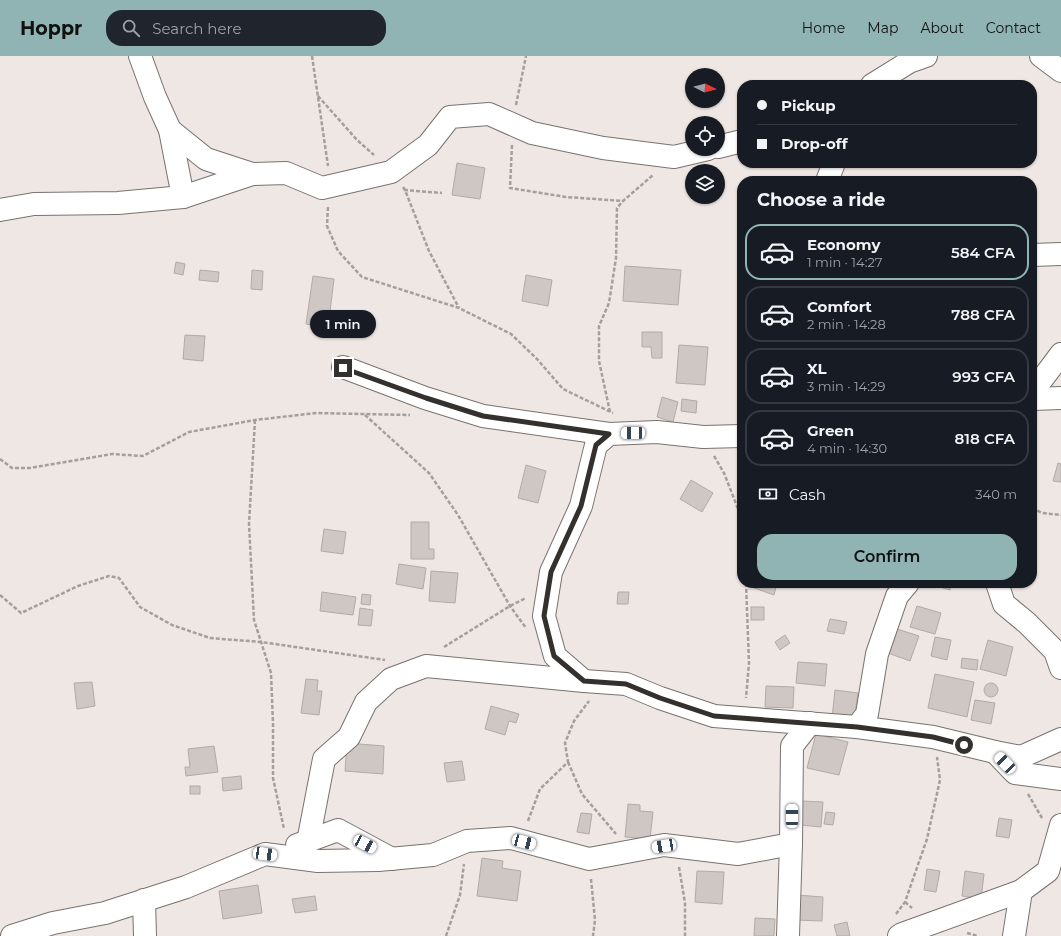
<!DOCTYPE html>
<meta charset="utf-8">
<style>
:root{--surface:#171b24;--page:#20242c;--text:#f1f3f6;--muted:#9ea1a6;--line:#363941;--accent:#90b4b3}
body{margin:0;font-family:Montserrat,sans-serif;background:var(--page);color:var(--text);height:100vh;display:flex;flex-direction:column;font-size:15px;white-space:nowrap}
*{box-sizing:border-box;margin:0}
p{font-size:13px;color:var(--muted)}
.icon{flex:none;width:22px;height:22px;fill:none;stroke:currentColor;stroke-width:2;stroke-linecap:round;stroke-linejoin:round}
.map{position:relative;flex:1;overflow:hidden}
.sheet{position:absolute;left:737px;top:120px;width:300px;height:412px;display:flex;flex-direction:column;background:var(--surface);border-radius:16px;box-shadow:0 1px 3px #0004}
.sheet>*{flex:none}
.hud{position:absolute;left:737px;top:24px;width:300px;height:88px;border-radius:16px;box-shadow:0 1px 3px #0004;display:grid;align-content:center;height:88px;padding:0 20px;background:var(--surface)}
.needle{width:26px;rotate:96deg}
.buttons{position:absolute;left:685px;top:12px;display:grid;gap:8px}
.buttons a{display:grid;place-items:center;width:40px;height:40px;border-radius:50%;background:var(--surface);box-shadow:0 1px 3px #0004;font-size:20px}
.end{position:absolute;width:18px;height:18px;margin:-9px;border:5px solid #33302e;background:#fff;box-shadow:0 0 0 2px #fff}
.from{border-radius:50%}
.bubble{position:absolute;height:28px;border-radius:14px;background:var(--surface);box-shadow:0 1px 3px #0004;font-size:13px;font-weight:600;line-height:28px;text-align:center}
.car{position:absolute;width:12px;height:24px;margin:-12px -6px;border-radius:5px;box-shadow:0 0 3px 1px #0007;background:linear-gradient(#fff 24%,#345 0 40%,#fff 0 76%,#345 0 86%,#fff 0)}
.hud b{display:flex;align-items:center;gap:14px;height:38px;font-size:15px}
.hud b+b{border-top:1px solid var(--line)}
.hud i{width:10px;height:10px;background:var(--text)}
ul{padding:0;list-style:none}
li{display:flex;align-items:center;gap:12px;height:56px;margin:0 8px 6px;padding:0 12px;border:2px solid var(--line);border-radius:16px}
li div{flex:1}
li b{display:block;font-size:15px}
li em{font-style:normal;font-weight:600}
li.active{border-color:var(--accent)}
li>.icon{width:36px;height:36px;stroke-width:1.5}
h2{padding:0 20px;font-size:18px;line-height:48px}
.pay{display:flex;align-items:center;gap:10px;height:44px;padding:0 20px;font-size:15px}
.pay p{margin-inline-start:auto}
.action{display:flex;gap:8px;margin-top:auto;padding:8px 20px}
.action a{flex:1;height:46px;border-radius:16px;background:var(--accent);color:#111;font-size:16px;font-weight:600;line-height:46px;text-align:center}
header{display:flex;align-items:center;gap:24px;box-sizing:border-box;height:56px;padding:0 20px;background:var(--accent);color:#111}
header strong{font-size:19px}
nav{display:flex;gap:22px;margin-inline-start:auto;font-size:14px}
.search{width:280px;height:36px;background:var(--page);display:flex;align-items:center;gap:10px;box-sizing:border-box;padding:0 14px;border-radius:16px;color:var(--muted);font-size:15px}
.map>svg:first-child{display:block}
</style>
<header>
<strong>Hoppr</strong>
<div class="search"><svg class="icon" aria-label="search" viewBox="0 0 24 24"><circle cx="10" cy="10" r="6"/><path d="M15 15l6 6"/></svg>Search here</div>
<nav><a>Home</a><a>Map</a><a>About</a><a>Contact</a></nav>
</header>
<div class="map">
<svg width="1061" height="880" viewBox="0 0 1061 880">
<rect width="100%" height="100%" fill="#efe7e3"/>
<g fill="#cfc7c3" stroke="#b2aaa6">
<path d="M457,107l28,5 -5,31 -28,-4z"/>
<path d="M176,206l9,2 -2,11 -9,-2z"/>
<path d="M625,210l56,4 -3,35 -55,-4z"/>
<path d="M200,214l19,2 -1,10 -19,-2z"/>
<path d="M252,214l11,1 -1,19 -11,-1z"/>
<path d="M526,219l26,5 -4,26 -26,-5z"/>
<path d="M313,220l21,3 -6,49 -22,-4z"/>
<path d="M642,276h20v26h-10l-1,-11h-9z"/>
<path d="M185,279l20,1 -2,25 -20,-2z"/>
<path d="M679,289l29,2 -3,38 -29,-2z"/>
<path d="M662,341l16,5 -5,20 -16,-5z"/>
<path d="M682,343l15,2 -1,12 -15,-2z"/>
<path d="M742,351v19l-4,-1z"/>
<path d="M1058,407l3,1v18l-8,-1z"/>
<path d="M526,409l20,6 -8,32 -20,-5z"/>
<path d="M691,424l22,13 -11,19 -22,-13z"/>
<path d="M411,466h18v27h5v10h-23z"/>
<path d="M324,473l22,3 -3,22 -22,-3z"/>
<path d="M399,508l27,4 -3,21 -27,-5z"/>
<path d="M431,515l27,2 -3,30 -26,-2z"/>
<path d="M756,527h21l-3,12 -20,-7z"/>
<path d="M926,527h25l-1,7z"/>
<path d="M322,536l34,5 -3,18 -33,-4z"/>
<path d="M618,536h11l-1,12h-11z"/>
<path d="M362,538l9,1 -1,10 -9,-1z"/>
<path d="M917,550l24,7 -6,21 -25,-7z"/>
<rect x="751" y="551" width="13" height="13"/>
<path d="M360,552l13,2 -2,16 -13,-1z"/>
<path d="M830,563l17,3 -3,12 -17,-3z"/>
<path d="M894,572l25,8 -9,25 -25,-9z"/>
<path d="M785,579l5,8 -10,7 -5,-8z"/>
<path d="M935,581l16,3 -4,20 -16,-4z"/>
<path d="M988,584l25,7 -7,29 -26,-7z"/>
<path d="M962,602l16,2 -1,10 -16,-2z"/>
<path d="M798,606l29,2 -2,22 -29,-3z"/>
<path d="M935,618l39,8 -7,35 -39,-9z"/>
<path d="M306,623l12,1 -1,11h5l-3,24 -18,-2z"/>
<path d="M92,626l3,24 -18,3 -3,-26z"/>
<circle cx="991" cy="634" r="7"/>
<path d="M766,630l28,1 -1,21 -28,-1z"/>
<path d="M835,634l23,3 -4,28 -22,-3z"/>
<path d="M975,644l20,3 -4,21 -20,-4z"/>
<path d="M491,650l28,8 -3,9 -7,-2 -4,14 -20,-6z"/>
<path d="M816,678l32,8 -9,33 -32,-7z"/>
<path d="M347,687l37,3 -1,28 -38,-3z"/>
<path d="M214,690l4,26 -32,4 -1,-9h5l-2,-18z"/>
<path d="M462,705l3,19 -18,2 -3,-19z"/>
<path d="M241,720l1,13 -19,2 -1,-13z"/>
<rect x="190" y="730" width="10" height="8"/>
<path d="M802,745l21,1 -2,25 -21,-2z"/>
<path d="M628,748l12,1v6l13,1 -3,27 -25,-2z"/>
<path d="M826,756l9,1 -2,12 -9,-1z"/>
<path d="M581,757l11,1 -3,20 -12,-2z"/>
<path d="M999,762l13,2 -3,18 -13,-2z"/>
<path d="M482,802l21,3 -1,7 19,3 -4,30 -40,-5z"/>
<path d="M927,813l13,2 -4,21 -12,-2z"/>
<path d="M697,815l27,1 -2,32 -27,-2z"/>
<path d="M965,815l19,3 -3,25 -19,-3z"/>
<path d="M258,829l4,28 -39,6 -4,-28z"/>
<path d="M797,839l26,2 -1,24 -26,-1z"/>
<path d="M315,840l2,14 -22,3 -3,-14z"/>
<path d="M755,862l20,1 -1,17h-20z"/>
<path d="M847,866l3,14h-13l-3,-11z"/>
</g>
<g fill="none" stroke-linecap="round" stroke-linejoin="round">
<g stroke="#79726e" stroke-width="24">
<g id="minor">
<path d="M140,0l15,41 15,33 13,67"/>
<path d="M1041,0l20,15"/>
<path d="M872,29l37,-23 17,-6"/>
<path d="M170,74l36,29 46,15"/>
<path d="M718,91l24,-6"/>
<path d="M827,125l7,-18"/>
<path d="M0,154l34,-6 84,-1 65,-6 69,-23 34,-1 36,15 69,-16 37,-27 22,-28 39,-3 43,19 71,15 71,9 34,-8"/>
<path d="M1032,199l29,-1"/>
<path d="M343,311l82,31 58,18 126,18"/>
<path d="M1032,333l11,-11 18,-24"/>
<path d="M1032,343l29,-1"/>
<path d="M997,527l7,21 23,19 28,28 6,17"/>
<path d="M584,625l-29,-25 -11,-40 7,-44 30,-66 15,-61 13,-11 48,-2 46,5 39,-1"/>
<path d="M857,671l76,10 62,15 26,5 40,-18"/>
<path d="M995,696l20,21 46,6"/>
<path d="M308,786l16,-83 25,-22 17,-35 25,-23 35,-13 158,15 42,3 34,14 54,18 143,11 10,-13 10,-60 20,-58 11,-13"/>
<path d="M297,789l41,-15 54,29"/>
<path d="M144,844l1,36"/>
<path d="M12,880l41,-13 52,-10 81,-26 79,-33 53,7 60,-1 55,-5 34,-14 44,-3 78,21 75,-14 74,9 53,-10"/>
<path d="M788,880l3,-92 1,-98 18,-23"/>
<path d="M899,880l3,-2 119,-43 27,-20 13,-46"/>
<path d="M1014,880l7,-45"/>
</g>
</g>
<g stroke="#a59f9c" stroke-width="2.5" stroke-dasharray="4 2" stroke-linecap="butt">
<path d="M312,0l16,110"/>
<path d="M318,40l39,44 17,15"/>
<path d="M516,49l10,-49"/>
<path d="M512,89l-2,43 56,9 57,4"/>
<path d="M403,131l2,3 24,61 30,57"/>
<path d="M404,134l38,3"/>
<path d="M328,151l-1,19 11,25 24,26 97,31 52,26 26,25 26,30 50,24"/>
<path d="M610,356l-11,-51v-35l10,-23 7,-45 1,-50 6,-7 30,-26"/>
<path d="M365,359l64,58 29,42 52,91 16,22"/>
<path d="M255,364l-6,104 5,96 17,53 2,50v55l11,51"/>
<path d="M1032,383l4,-21"/>
<path d="M714,400l10,17 18,46v4"/>
<path d="M0,403l12,9h18l82,-14 31,2 46,-24 66,-12 61,-7 94,2"/>
<path d="M1032,452l10,5 19,2"/>
<path d="M746,527l3,80 -3,35"/>
<path d="M0,539l21,18 57,-27 31,-10 10,2 21,29 32,18 38,13 51,4 124,18"/>
<path d="M444,591l66,-41 16,-8"/>
<path d="M568,706l14,32 34,40"/>
<path d="M1028,738l14,24"/>
<path d="M528,765l12,-32 28,-27 -3,-19 9,-22 15,-20"/>
<path d="M679,811l6,36v33"/>
<path d="M591,823l4,41 -2,16"/>
<path d="M905,846l7,6"/>
<path d="M896,858l9,-12 22,-63 13,-59 -3,-23"/>
<path d="M967,877l11,3"/>
<path d="M446,880l14,-41 4,-31"/>
</g>
<use href="#minor" stroke="#fff" stroke-width="22"/>
</g>
<g fill="none" stroke-linecap="round" stroke-linejoin="round">
<path stroke="#33302e" stroke-width="5" d="M343,312l83,30 57,18 126,18 -13,11 -15,61 -30,66 -7,44 10,40 30,25 42,3 34,14 54,18 143,11 76,10 31,8"/>
</g>
</svg>
<div class="buttons">
<a><svg class="needle" viewBox="-14 -14 28 28"><path d="M0-13l5 13h-10z" fill="#e53935"/><path d="M0 13l5-13h-10z" fill="#9ea1a6"/></svg></a>
<a><svg class="icon" aria-label="locate" viewBox="0 0 24 24"><circle cx="12" cy="12" r="6"/><path d="M12 2v4M12 18v4M2 12h4M18 12h4"/></svg></a>
<a><svg class="icon" aria-label="layers" viewBox="0 0 24 24"><path d="M12 4l9 5-9 5-9-5zM3 14l9 5 9-5"/></svg></a>
</div>
<i class="end from" style="left:964px;top:689px"></i>
<i class="end" style="left:343px;top:312px"></i>
<div class="bubble" style="left:310px;top:254px;width:66px">1 min</div>
<i class="car" style="left:633px;top:377px;rotate:269deg"></i>
<i class="car" style="left:1005px;top:707px;rotate:316deg"></i>
<i class="car" style="left:792px;top:760px;rotate:0deg"></i>
<i class="car" style="left:524px;top:786px;rotate:105deg"></i>
<i class="car" style="left:365px;top:788px;rotate:118deg"></i>
<i class="car" style="left:664px;top:790px;rotate:260deg"></i>
<i class="car" style="left:265px;top:798px;rotate:98deg"></i>
<div class="hud">
<b><i class="from"></i>Pickup</b>
<b><i></i>Drop-off</b>
</div>
<section class="sheet">
<h2>Choose a ride</h2>
<ul>
<li class="active"><svg class="icon" aria-label="car" viewBox="0 0 24 24"><path d="M5 17H2v-5l4-1 3-4h7l3 4 3 1v5h-3M9 17h6M6 11h13"/><circle cx="7" cy="17" r="2"/><circle cx="17" cy="17" r="2"/></svg><div><b>Economy</b><p>1 min · 14:27</p></div><em>584 CFA</em></li>
<li><svg class="icon" aria-label="car" viewBox="0 0 24 24"><path d="M5 17H2v-5l4-1 3-4h7l3 4 3 1v5h-3M9 17h6M6 11h13"/><circle cx="7" cy="17" r="2"/><circle cx="17" cy="17" r="2"/></svg><div><b>Comfort</b><p>2 min · 14:28</p></div><em>788 CFA</em></li>
<li><svg class="icon" aria-label="car" viewBox="0 0 24 24"><path d="M5 17H2v-5l4-1 3-4h7l3 4 3 1v5h-3M9 17h6M6 11h13"/><circle cx="7" cy="17" r="2"/><circle cx="17" cy="17" r="2"/></svg><div><b>XL</b><p>3 min · 14:29</p></div><em>993 CFA</em></li>
<li><svg class="icon" aria-label="car" viewBox="0 0 24 24"><path d="M5 17H2v-5l4-1 3-4h7l3 4 3 1v5h-3M9 17h6M6 11h13"/><circle cx="7" cy="17" r="2"/><circle cx="17" cy="17" r="2"/></svg><div><b>Green</b><p>4 min · 14:30</p></div><em>818 CFA</em></li>
</ul>
<div class="pay"><svg class="icon" aria-label="cash" viewBox="0 0 24 24"><path d="M3 7h18v10H3z"/><circle cx="12" cy="12" r="2"/></svg>Cash<p>340 m</p></div>
<div class="action"><a>Confirm</a></div>
</section>
</div>
